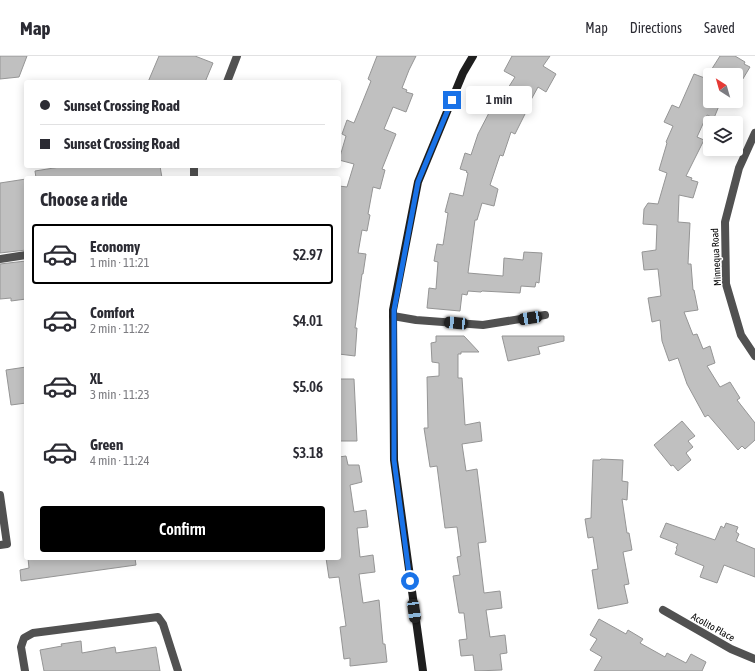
<!DOCTYPE html>
<meta charset="utf-8">
<style>
:root{--surface:#fff;--page:#f7f7f7;--text:#2b2b33;--muted:#7c7c81;--line:#e1e1e2;--accent:#000}
body{margin:0;font-family:"Asap Condensed",sans-serif;background:var(--page);color:var(--text);height:100vh;display:flex;flex-direction:column;font-size:15px;white-space:nowrap}
*{box-sizing:border-box;margin:0}
p{font-size:13px;color:var(--muted)}
.icon{flex:none;width:22px;height:22px;fill:none;stroke:currentColor;stroke-width:2;stroke-linecap:round;stroke-linejoin:round}
.map{position:relative;flex:1;overflow:hidden}
.sheet{position:absolute;left:24px;top:120px;width:317px;height:384px;display:flex;flex-direction:column;background:var(--surface);border-radius:4px;box-shadow:0 2px 10px #0003}
.sheet>*{flex:none}
.top-card{position:absolute;left:24px;top:24px;width:317px;height:88px;border-radius:4px;box-shadow:0 2px 10px #0003;display:grid;align-content:center;height:88px;padding:0 16px;background:var(--surface)}
.needle{width:26px;rotate:323deg}
.buttons{position:absolute;left:703px;top:12px;display:grid;gap:8px}
.buttons a{display:grid;place-items:center;width:40px;height:40px;border-radius:4px;background:var(--surface);box-shadow:0 2px 10px #0003;font-size:20px}
.end{position:absolute;width:18px;height:18px;margin:-9px;border:5px solid #1a73e8;background:#fff;box-shadow:0 0 0 2px #fff}
.from{border-radius:50%}
.bubble{position:absolute;height:28px;border-radius:4px;background:var(--surface);box-shadow:0 2px 10px #0003;font-size:13px;font-weight:600;line-height:28px;text-align:center}
.car{position:absolute;width:12px;height:24px;margin:-12px -6px;border-radius:5px;box-shadow:0 0 3px 1px #0007;background:linear-gradient(#222 24%,#8ab4d8 0 40%,#222 0 76%,#8ab4d8 0 86%,#222 0)}
.top-card b{display:flex;align-items:center;gap:14px;height:38px;font-size:15px}
.top-card b+b{border-top:1px solid var(--line)}
.top-card i{width:10px;height:10px;background:var(--text)}
ul{padding:0;list-style:none}
li{display:flex;align-items:center;gap:12px;height:60px;margin:0 8px 6px;padding:0 8px;border:2px solid transparent;border-radius:4px}
li div{flex:1}
li b{display:block;font-size:15px}
li em{font-style:normal;font-weight:600}
li.current{border-color:var(--accent)}
li>.icon{width:36px;height:36px;stroke-width:1.5}
h2{padding:0 16px;font-size:18px;line-height:48px}
.button{display:flex;gap:8px;margin-top:auto;padding:8px 16px}
.button a{flex:1;height:46px;border-radius:4px;background:var(--accent);color:#fff;font-size:16px;font-weight:600;line-height:46px;text-align:center}
header{display:flex;align-items:center;gap:24px;box-sizing:border-box;height:56px;padding:0 20px;background:var(--surface);border-bottom:1px solid var(--line)}
header strong{font-size:19px}
nav{display:flex;gap:22px;margin-inline-start:auto;font-size:14px}
.map>svg:first-child{display:block}
</style>
<header>
<strong>Map</strong>
<nav><a>Map</a><a>Directions</a><a>Saved</a></nav>
</header>
<div class="map">
<svg width="755" height="615" viewBox="0 0 755 615">
<rect width="100%" height="100%" fill="#fff"/>
<g fill="#c0c0c0" stroke="#959595">
<path d="M0,0h27l-8,21 -19,2z"/>
<path d="M159,0h36l18,7 -8,19h-57z"/>
<path d="M377,0h39l-7,14 -7,18 5,2 -1,2 7,2 -7,18 -13,-5 -9,22 12,5 -14,35 3,1 -5,19 -7,-2 -5,27 2,1 -3,16 -5,-1 -4,23 8,1 -3,20h-1l-7,54h2l-2,28 -16,-2v-168l8,1 7,-23 -15,-4 7,-24 -4,-2 5,-14 7,3 17,-42 -3,-2z"/>
<path d="M512,0h38l-7,10 13,8 -10,18 -8,-5 -12,22 1,1 -12,24 -4,-2 -8,24 -3,-1 -10,30 8,4 -4,17 -12,-3 -5,17h-2l-7,53 35,3 1,-18 19,2 1,-8 18,1 -3,30 -3,-1 -1,5 -14,-1 -1,7 -38,-2 -1,1 -13,-1 -1,4 -5,-1 -2,17 -33,-3 2,-20 7,1 2,-27 -4,-1 3,-17 6,1 5,-32 -3,-1 5,-19 13,3 5,-23 -2,-1 1,-1 -7,-2 5,-16 6,2 7,-21 13,-25 -6,-3 8,-15 10,5 12,-19 -11,-6z"/>
<path d="M720,0h15l10,6 -1,2 6,3 -9,15 -5,-3v-4h-28z"/>
<path d="M694,18l16,6v21h11l-7,17 -7,-3 -10,22 7,3 -18,36 6,2 -1,2 7,2 -5,16 -14,-3 -1,27 12,1 -2,41h3l2,26h1l4,20 -14,2 9,23 4,-1 6,15 7,-3 5,17 -8,3 13,21 10,-5 10,16 -3,2 18,23v17l-10,9 -3,-3 -4,4 -30,-35 -3,2 -18,-33 -9,-26 -9,3 -7,-20 -2,-21 -8,2 -4,-24 13,-2 -3,-27 -14,1 -2,-18 14,-2 1,-25 -14,-1 1,-15 4,-6 10,1 9,-31 -8,-3 8,-27 -1,-1 7,-16 -9,-4 8,-17 7,3z"/>
<path d="M59,110h101l2,12h-126l-1,-7 25,-4z"/>
<path d="M26,123v71l-26,3v-70z"/>
<path d="M26,205v38l-15,2v-3l-11,1v-35z"/>
<path d="M436,280h28l15,16h-18v2h-3v24h4l3,47 15,-3 2,19 -20,3 4,27 11,-2 9,73 -8,1 6,50 16,-2 2,17 -16,2 4,27 15,-2 2,18 -7,1 2,16 -27,1 -2,-16 -12,1 -2,-16 8,-1 -3,-26h-5l-6,-37 7,-1 -3,-18 4,-1 -4,-29 -12,1 -8,-62 -7,1 -6,-39h4l-1,-51 12,-1v-13l-7,-1 -1,-19 5,-1z"/>
<path d="M502,280h62v5l-26,6 2,7 -32,7z"/>
<path d="M26,311v36l-15,2 -5,-35z"/>
<path d="M339,323h15l3,62h-18z"/>
<path d="M682,365l13,15 -7,5 5,6 -7,6 5,7 -13,11 -5,-6 -2,1 -17,-21z"/>
<path d="M346,400l2,9h11l3,17 -12,3 4,27 12,-2 2,17 -11,1 3,29 13,-2 2,17 -16,2 4,29 16,-3 4,44h2l2,18 -37,4v-8l-6,1 -4,-32 6,-1 -7,-49 -10,1 -3,-20h13v-101z"/>
<path d="M601,403l22,1 -1,21 6,1 -1,18 -5,-1 5,34h2l3,17 -9,2 6,32 -5,1 4,18 -30,6 -6,-39 6,-1 -5,-32 -5,1 -3,-19 6,-1 2,-58h7z"/>
<path d="M666,467l49,17 6,-14 3,2 2,-5 12,4 -2,5 3,2 -3,7 19,8v28l-31,-12 -7,18 -17,-6 4,-11 -29,-12 2,-5 -1,-1 2,-4 -18,-7z"/>
<path d="M28,502h107l1,7 -115,16 -1,-11 9,-2z"/>
<path d="M599,563l27,15 2,-4 15,9 -3,4 25,14 2,-4 19,10 5,-9 15,8 -4,9h-108l8,-14 -12,-7 7,-11 -7,-4z"/>
<path d="M81,585l1,12 33,-6 1,6 40,-6 4,24h-116l-4,-21 22,-4 -1,-2z"/>
</g>
<g fill="none" stroke-linecap="round" stroke-linejoin="round">
<g stroke="#515151" stroke-width="8">
<path d="M227,26l10,-26"/>
<path d="M194,122v-12"/>
<path d="M0,203l26,-4"/>
<path d="M393,260l23,4 67,5 62,-10"/>
<path d="M0,439l7,49 -7,1"/>
<path d="M25,615l-4,-24 3,-9 9,-5 125,-16 5,7 15,47"/>
</g>
<g stroke="#515151" stroke-width="8">
<path d="M755,77l-16,35 -14,54 1,62 15,51 14,21"/>
<path d="M663,554l68,39 24,10"/>
</g>
<path stroke="#1e1e1e" stroke-width="8" d="M423,615l-29,-211 -1,-150 25,-128 45,-109 10,-17"/>
</g>
<g fill="none" stroke-linecap="round" stroke-linejoin="round">
<path stroke="#1a73e8" stroke-width="5" d="M410,525l-16,-121v-150l24,-128 34,-82"/>
</g>
<g text-anchor="middle" dominant-baseline="central" stroke-width="3" stroke-linejoin="round" paint-order="stroke">
<g font-size="10" fill="#000" stroke="#fff">
<text transform="translate(716 201) rotate(-93)">Minnequa Road</text>
<text transform="translate(713 571) rotate(29)">Acolito Place</text>
</g>
</g>
</svg>
<div class="buttons">
<a><svg class="needle" viewBox="-14 -14 28 28"><path d="M0-13l5 13h-10z" fill="#e53935"/><path d="M0 13l5-13h-10z" fill="#7c7c81"/></svg></a>
<a><svg class="icon" aria-label="layers" viewBox="0 0 24 24"><path d="M12 4l9 5-9 5-9-5zM3 14l9 5 9-5"/></svg></a>
</div>
<i class="end from" style="left:410px;top:525px"></i>
<i class="end" style="left:452px;top:44px"></i>
<div class="bubble" style="left:466px;top:30px;width:66px">1 min</div>
<i class="car" style="left:530px;top:262px;rotate:261deg"></i>
<i class="car" style="left:456px;top:267px;rotate:275deg"></i>
<i class="car" style="left:414px;top:555px;rotate:172deg"></i>
<div class="top-card">
<b><i class="from"></i>Sunset Crossing Road</b>
<b><i></i>Sunset Crossing Road</b>
</div>
<section class="sheet">
<h2>Choose a ride</h2>
<ul>
<li class="current"><svg class="icon" aria-label="car" viewBox="0 0 24 24"><path d="M5 17H2v-5l4-1 3-4h7l3 4 3 1v5h-3M9 17h6M6 11h13"/><circle cx="7" cy="17" r="2"/><circle cx="17" cy="17" r="2"/></svg><div><b>Economy</b><p>1 min · 11:21</p></div><em>$2.97</em></li>
<li><svg class="icon" aria-label="car" viewBox="0 0 24 24"><path d="M5 17H2v-5l4-1 3-4h7l3 4 3 1v5h-3M9 17h6M6 11h13"/><circle cx="7" cy="17" r="2"/><circle cx="17" cy="17" r="2"/></svg><div><b>Comfort</b><p>2 min · 11:22</p></div><em>$4.01</em></li>
<li><svg class="icon" aria-label="car" viewBox="0 0 24 24"><path d="M5 17H2v-5l4-1 3-4h7l3 4 3 1v5h-3M9 17h6M6 11h13"/><circle cx="7" cy="17" r="2"/><circle cx="17" cy="17" r="2"/></svg><div><b>XL</b><p>3 min · 11:23</p></div><em>$5.06</em></li>
<li><svg class="icon" aria-label="car" viewBox="0 0 24 24"><path d="M5 17H2v-5l4-1 3-4h7l3 4 3 1v5h-3M9 17h6M6 11h13"/><circle cx="7" cy="17" r="2"/><circle cx="17" cy="17" r="2"/></svg><div><b>Green</b><p>4 min · 11:24</p></div><em>$3.18</em></li>
</ul>
<div class="button"><a>Confirm</a></div>
</section>
</div>
